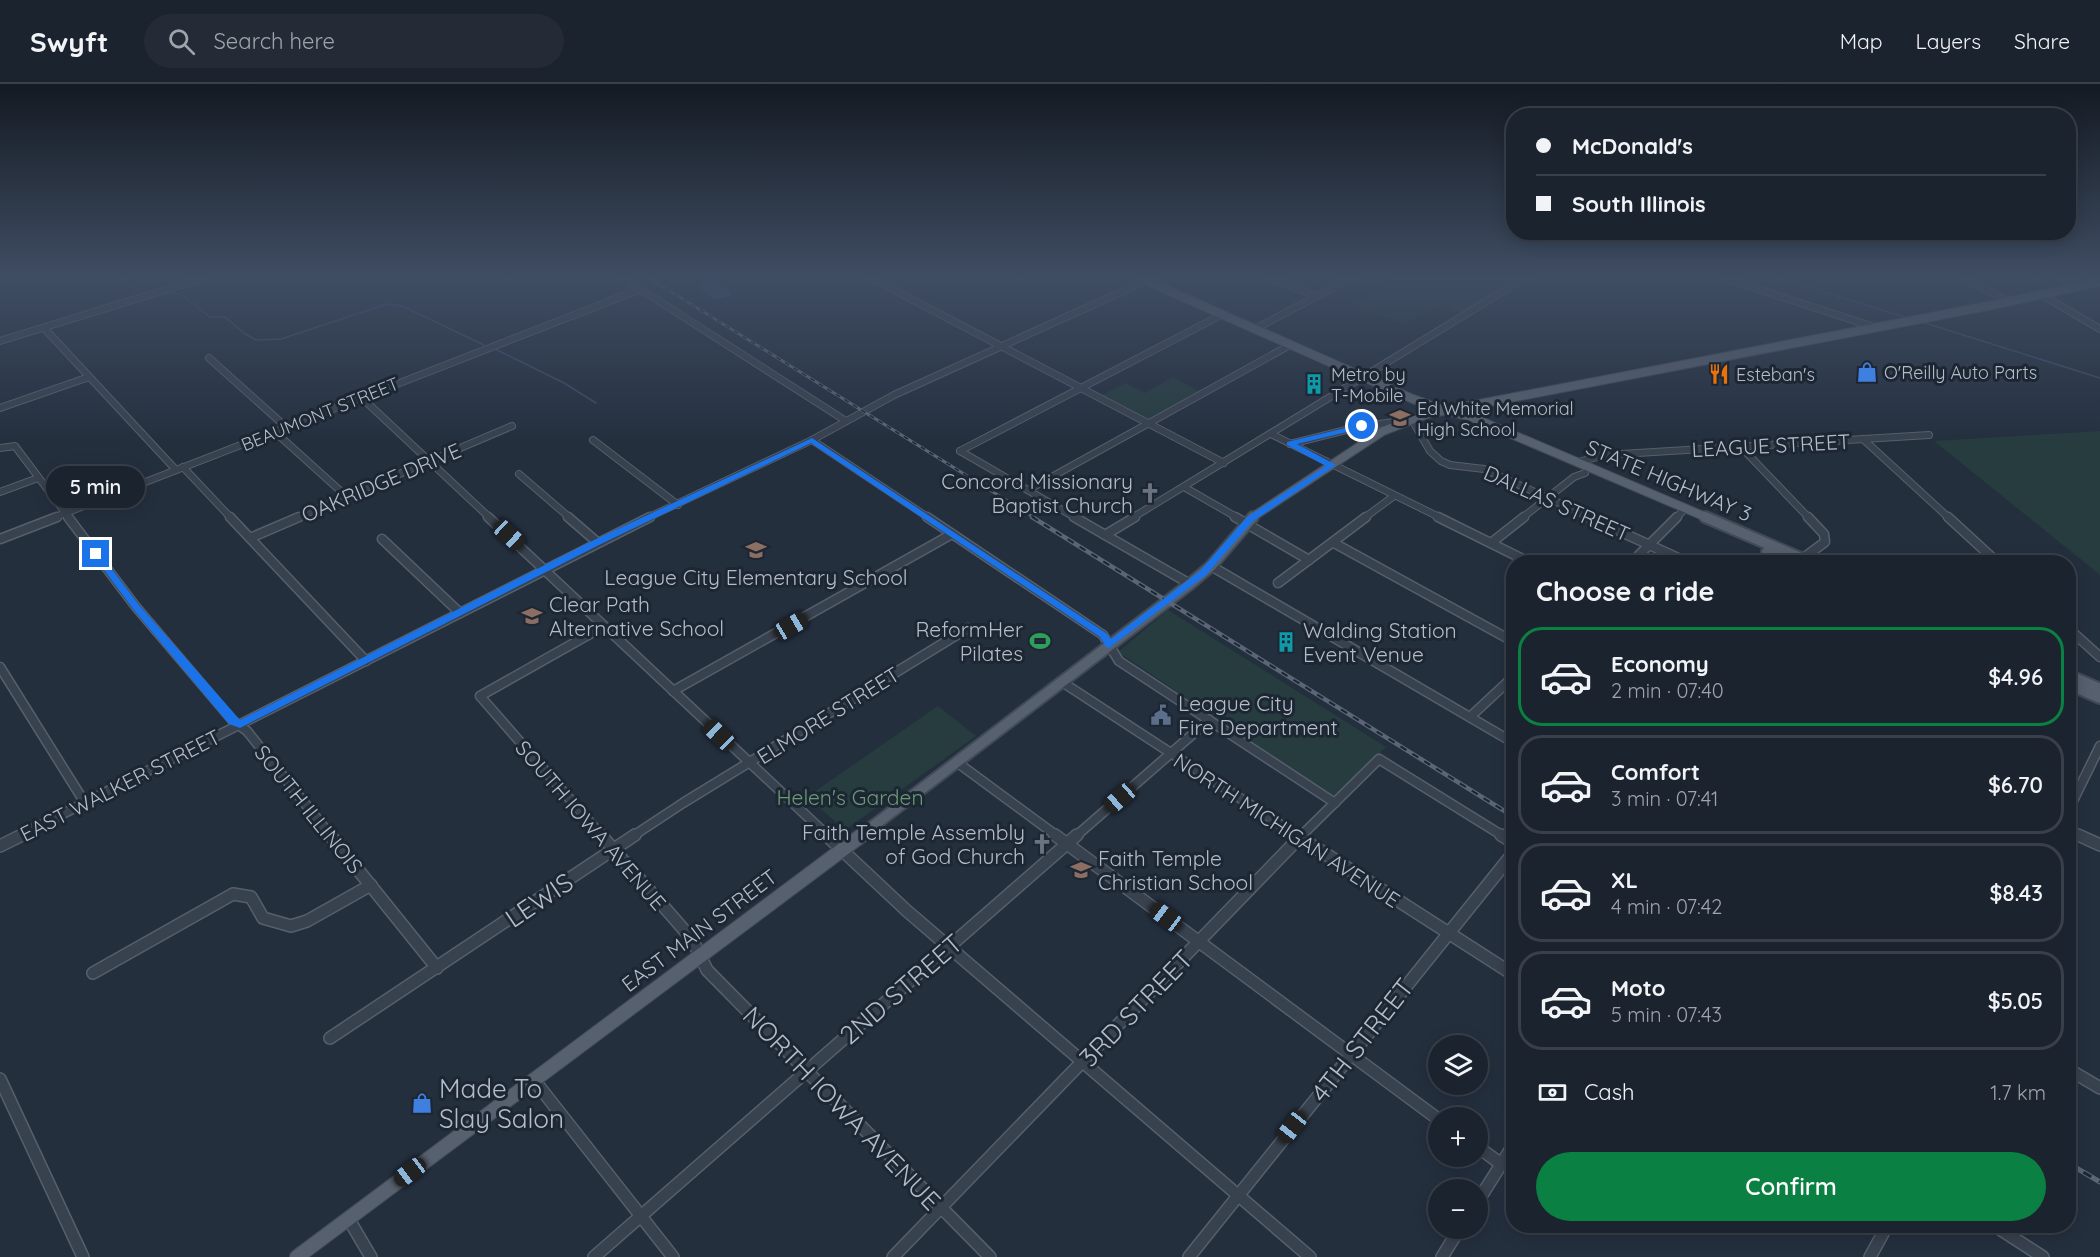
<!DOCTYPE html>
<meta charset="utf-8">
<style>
:root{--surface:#1b232e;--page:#242b36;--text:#f1f3f6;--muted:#a0a4aa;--line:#39404a;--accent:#0b8043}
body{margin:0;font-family:Quicksand,sans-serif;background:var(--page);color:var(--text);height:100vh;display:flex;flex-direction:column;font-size:22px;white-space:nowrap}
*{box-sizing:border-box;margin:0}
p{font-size:20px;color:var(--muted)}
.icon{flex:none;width:33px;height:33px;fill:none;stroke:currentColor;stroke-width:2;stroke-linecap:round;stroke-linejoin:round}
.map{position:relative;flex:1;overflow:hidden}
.sheet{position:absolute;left:1506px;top:471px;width:570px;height:678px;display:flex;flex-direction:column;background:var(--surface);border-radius:24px;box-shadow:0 3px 15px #0003,0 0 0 2px var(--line)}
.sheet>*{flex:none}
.banner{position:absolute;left:1506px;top:24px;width:570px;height:132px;border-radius:24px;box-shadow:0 3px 15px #0003,0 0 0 2px var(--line);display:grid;align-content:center;height:132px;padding:0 30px;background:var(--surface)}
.fabs{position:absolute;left:1428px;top:951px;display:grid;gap:12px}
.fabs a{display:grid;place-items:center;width:60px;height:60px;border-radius:50%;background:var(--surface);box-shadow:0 3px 15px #0003,0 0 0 2px var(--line);font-size:30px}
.end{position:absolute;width:27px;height:27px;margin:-14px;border:8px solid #1a73e8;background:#fff;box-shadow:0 0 0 3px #fff}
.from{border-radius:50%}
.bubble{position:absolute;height:42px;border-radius:21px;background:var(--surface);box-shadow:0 3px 15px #0003,0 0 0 2px var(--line);font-size:20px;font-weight:600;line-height:42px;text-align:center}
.car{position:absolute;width:18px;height:36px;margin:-18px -9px;border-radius:8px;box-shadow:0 0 4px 2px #0007;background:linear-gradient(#222 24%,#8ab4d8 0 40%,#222 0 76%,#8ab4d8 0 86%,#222 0)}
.banner b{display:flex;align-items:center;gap:21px;height:57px;font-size:22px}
.banner b+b{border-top:2px solid var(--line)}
.banner i{width:15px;height:15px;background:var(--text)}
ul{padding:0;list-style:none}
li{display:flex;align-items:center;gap:18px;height:99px;margin:0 12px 9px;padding:0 18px;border:3px solid var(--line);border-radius:24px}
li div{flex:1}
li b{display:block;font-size:22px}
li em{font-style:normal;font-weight:600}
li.selected{border-color:var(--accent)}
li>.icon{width:54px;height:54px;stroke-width:1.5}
h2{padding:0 30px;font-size:27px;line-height:72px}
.pay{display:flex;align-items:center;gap:15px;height:66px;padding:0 30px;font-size:22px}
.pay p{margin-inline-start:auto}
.primary-button{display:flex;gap:12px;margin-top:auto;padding:12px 30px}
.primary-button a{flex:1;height:69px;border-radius:36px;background:var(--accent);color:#fff;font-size:24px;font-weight:600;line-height:69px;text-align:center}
header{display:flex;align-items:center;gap:36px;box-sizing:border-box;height:84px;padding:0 30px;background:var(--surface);border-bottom:2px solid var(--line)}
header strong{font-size:28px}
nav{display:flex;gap:33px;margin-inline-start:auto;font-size:21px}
.search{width:420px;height:54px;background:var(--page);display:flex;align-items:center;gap:15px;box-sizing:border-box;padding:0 21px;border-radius:33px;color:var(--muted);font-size:22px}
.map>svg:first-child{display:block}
</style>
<header>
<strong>Swyft</strong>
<div class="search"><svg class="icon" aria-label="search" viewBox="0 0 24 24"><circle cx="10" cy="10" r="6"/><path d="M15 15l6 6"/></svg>Search here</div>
<nav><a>Map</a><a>Layers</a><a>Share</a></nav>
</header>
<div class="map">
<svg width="2100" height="1173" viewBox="0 0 2100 1173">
<rect width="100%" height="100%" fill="#242f3e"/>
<g fill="#263c3f">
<path d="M1400,194h117l-57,35 -17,-9 -39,20 -52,-19z"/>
<path d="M1173,293l27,15 -53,28 -46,-24 24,-13 20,10z"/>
<path d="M2100,347v144l-166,-134z"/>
<path d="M1168,526l218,137 -53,50 -215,-145z"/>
<path d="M938,622l38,30 -131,94 -38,-33z"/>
</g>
<path fill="#394c67" d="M711,196l19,11 2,4 -17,5 -19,-14z"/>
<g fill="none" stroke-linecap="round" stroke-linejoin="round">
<g stroke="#394c67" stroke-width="1.5">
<path d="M124,194l18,15"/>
<path d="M1778,194l130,40"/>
<path d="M163,210h18l29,23h15l19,16 12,7 25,-1 106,-35 15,2 82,39"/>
<path d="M1922,238l178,56"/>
<path d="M497,266l67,33 32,20"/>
</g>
<g stroke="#565f6c" stroke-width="8">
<g id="minor-far2">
<path d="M623,194l223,143"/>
<path d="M871,194l353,185"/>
<path d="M1270,194l46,18"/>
<path d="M1724,194l153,50"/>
<path d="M1964,194l46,24"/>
<path d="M2060,194l21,8"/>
<path d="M2042,211l58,34"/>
<path d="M44,244l132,142"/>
<path d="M1255,245l96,-51"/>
<path d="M0,257l204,-63"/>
<path d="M209,274l77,69"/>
<path d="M361,313l129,121"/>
<path d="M0,324l89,-31"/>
<path d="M1411,334l19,33 11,10 9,4 34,4 108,49"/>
<path d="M275,348l71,64"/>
<path d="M1271,350l170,84"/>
<path d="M1863,355l86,79"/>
<path d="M593,356l85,65"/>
<path d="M812,356l117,78"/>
<path d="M1290,360l72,-18 41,-5"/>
<path d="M1741,363l68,71"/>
<path d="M0,364l15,-2 54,72"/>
<path d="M960,367l263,-137"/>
<path d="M960,367l116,67"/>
<path d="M1578,378l27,-7 324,-20"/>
<path d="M183,383l48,51"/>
<path d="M519,390l51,44"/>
<path d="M1184,403l54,31"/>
<path d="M1028,406l262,-145"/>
<path d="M0,408l38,-14"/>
<path d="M53,434l588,-229"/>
<path d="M296,434l216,-92"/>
<path d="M647,434l165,-78 82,-45 245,-111 8,-6"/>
<path d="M1132,434l393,-240"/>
<path d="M1364,434l30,-22"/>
<path d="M1522,434l52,-41 11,-4"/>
<path d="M1676,434l10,-10"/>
</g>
</g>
<g stroke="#565f6c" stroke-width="11">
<g id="minor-far1">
<path d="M68,433l68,90 97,114 14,10 84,105"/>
<path d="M230,433l136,144"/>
<path d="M488,433l340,319"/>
<path d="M568,433l29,25"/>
<path d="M927,433l176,118 16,26 216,142"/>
<path d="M1074,433l116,67"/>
<path d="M1235,433l74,43"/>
<path d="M1438,433l91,45"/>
<path d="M1588,433l99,45"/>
<path d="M1948,433l49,45"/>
<path d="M1105,451l30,-18"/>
<path d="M250,454l49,-21"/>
<path d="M0,455l57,-22"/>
<path d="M382,455l78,74"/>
<path d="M1334,459l180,99"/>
<path d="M1491,459l33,-26"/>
<path d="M1632,478l45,-45"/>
<path d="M1798,478l27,-20 -1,-8 -16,-17"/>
<path d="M1211,482l303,177"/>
<path d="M1278,499l88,-66"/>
<path d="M2068,544l32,29"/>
<path d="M0,583l85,136"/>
<path d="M1062,598l236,154"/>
<path d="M673,607l279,-157"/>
<path d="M1470,633l44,-41"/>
<path d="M958,679l99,73"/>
<path d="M2068,727l32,-65"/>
<path d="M2068,746l14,6"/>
<path d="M19,752l631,-319"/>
<path d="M602,752l-122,-140 124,-70"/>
<path d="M633,752l50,-33 285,-175"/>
<path d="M1076,752l133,-116"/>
<path d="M1301,752l78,-77 124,77"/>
</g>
</g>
<g stroke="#565f6c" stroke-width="14">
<g id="minor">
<path d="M330,751l107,133"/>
<path d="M601,751l91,104 15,31 283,287"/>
<path d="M826,751l81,76 403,346"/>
<path d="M1055,751l383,284"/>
<path d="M1296,751l218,140"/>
<path d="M1501,751l13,8"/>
<path d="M2078,751l22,10"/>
<path d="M0,762l22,-11"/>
<path d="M93,889l140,-79 18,3 12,21 28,8 16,-5 64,-36"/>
<path d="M330,954l305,-203"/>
<path d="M2068,985l32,19"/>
<path d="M0,995l83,178"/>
<path d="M534,996l139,177"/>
<path d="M1478,1063l23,17"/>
<path d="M1478,1117l36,-57"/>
<path d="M348,1134l23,39"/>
<path d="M1995,1142l48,31"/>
<path d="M594,1173l483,-422"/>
<path d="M893,1173l409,-422"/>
<path d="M1189,1173l325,-405"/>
<path d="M1442,1173l18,-29"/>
<path d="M1870,1173l17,-31"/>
</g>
</g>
<g stroke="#414a57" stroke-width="10">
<g id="major-far2">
<path d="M1140,194l273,121 33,12 23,5 239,102"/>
<path d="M1251,434l132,-87 44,-17 561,-108 112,-24"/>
</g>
</g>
<g stroke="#414a57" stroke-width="14">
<g id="major-far1">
<path d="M1705,433l105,45"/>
<path d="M1767,468l24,10"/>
<path d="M2068,591l32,14"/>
<path d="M2068,600l32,14"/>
<path d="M860,752l330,-252 21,-18 42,-49"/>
</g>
</g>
<g stroke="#414a57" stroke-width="16">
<path id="major" d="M297,1173l565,-422"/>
</g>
<use href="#minor-far2" stroke="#38414e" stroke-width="6"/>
<use href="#minor-far1" stroke="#38414e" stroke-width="8"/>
<use href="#minor" stroke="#38414e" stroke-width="11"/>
<use href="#major-far2" stroke="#56606e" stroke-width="8"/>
<use href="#major-far1" stroke="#56606e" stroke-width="10"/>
<use href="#major" stroke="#56606e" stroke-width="14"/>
<g stroke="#5a6575" stroke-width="3">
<path id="rail-far2" d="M649,194l386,240"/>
</g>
<g stroke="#5a6575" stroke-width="4.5">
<path id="rail-far1" d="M1032,433l482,300"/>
</g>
<g stroke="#5a6575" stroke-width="5">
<path id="rail" d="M2068,1079l32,19"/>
</g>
<use href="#rail-far2" stroke="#1d2633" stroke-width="1.5" stroke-dasharray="5" stroke-linecap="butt"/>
<use href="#rail-far1" stroke="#1d2633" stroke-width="2" stroke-dasharray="7" stroke-linecap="butt"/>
<use href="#rail" stroke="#1d2633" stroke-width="3" stroke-dasharray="9" stroke-linecap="butt"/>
</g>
<linearGradient id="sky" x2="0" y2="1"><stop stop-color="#141a22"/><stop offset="0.54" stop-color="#3f4d63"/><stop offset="1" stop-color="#3f4d63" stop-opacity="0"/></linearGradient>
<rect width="2100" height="358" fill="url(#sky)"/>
<path fill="#1a73e8" d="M1362,340l4,2 -2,2 -67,16 39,21 -83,56 -47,54 -97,73 -3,-1 -6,-10 -289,-194 -210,101 -361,184 -11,-4 -96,-115 -41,-55 7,-2 40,53 101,115 354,-180 218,-102 294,195 5,6 89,-68 47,-54 79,-51 -39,-21v-3z"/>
<defs>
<g id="shop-bare" transform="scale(1.62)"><path d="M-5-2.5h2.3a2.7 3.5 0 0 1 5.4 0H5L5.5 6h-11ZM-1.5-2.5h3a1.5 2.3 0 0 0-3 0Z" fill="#3f7fe0" stroke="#1d2633" stroke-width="2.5" paint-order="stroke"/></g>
<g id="restaurant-bare" transform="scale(1.62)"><path d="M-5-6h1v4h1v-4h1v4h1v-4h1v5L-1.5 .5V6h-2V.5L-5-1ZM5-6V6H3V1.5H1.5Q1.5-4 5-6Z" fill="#e8710a" stroke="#1d2633" stroke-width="2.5" paint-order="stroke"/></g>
<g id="building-bare" transform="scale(1.62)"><path d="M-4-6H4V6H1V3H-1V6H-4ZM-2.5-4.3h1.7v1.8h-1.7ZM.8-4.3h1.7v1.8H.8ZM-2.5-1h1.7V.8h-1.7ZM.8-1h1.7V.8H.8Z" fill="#0f9aa8" stroke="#1d2633" stroke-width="2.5" paint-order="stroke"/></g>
<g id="school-bare" transform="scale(1.62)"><path d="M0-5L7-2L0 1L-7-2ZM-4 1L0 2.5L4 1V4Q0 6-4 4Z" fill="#8d6e63" stroke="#1d2633" stroke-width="2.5" paint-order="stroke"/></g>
<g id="church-bare" transform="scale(1.62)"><path d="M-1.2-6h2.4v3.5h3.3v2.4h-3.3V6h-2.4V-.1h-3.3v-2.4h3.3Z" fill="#6b7280" stroke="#1d2633" stroke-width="2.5" paint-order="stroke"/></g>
<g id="stadium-bare" transform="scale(1.62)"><path d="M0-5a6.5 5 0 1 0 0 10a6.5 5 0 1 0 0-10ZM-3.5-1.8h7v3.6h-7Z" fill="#2e9e5b" stroke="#1d2633" stroke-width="2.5" paint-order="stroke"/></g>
<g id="civic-bare" transform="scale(1.62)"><path d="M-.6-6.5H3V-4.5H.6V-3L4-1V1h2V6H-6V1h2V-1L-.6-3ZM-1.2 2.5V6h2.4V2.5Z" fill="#5c6f8a" stroke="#1d2633" stroke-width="2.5" paint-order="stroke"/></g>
</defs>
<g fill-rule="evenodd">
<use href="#shop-bare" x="1867" y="288"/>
<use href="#restaurant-bare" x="1719" y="290"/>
<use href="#building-bare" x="1314" y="300"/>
<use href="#school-bare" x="1400" y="334"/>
<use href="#church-bare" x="1150" y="409"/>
<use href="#school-bare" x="756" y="466"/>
<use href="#school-bare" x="532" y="532"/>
<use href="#stadium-bare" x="1040" y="557"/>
<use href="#building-bare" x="1286" y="558"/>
<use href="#civic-bare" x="1161" y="631"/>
<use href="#church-bare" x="1042" y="760"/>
<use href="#school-bare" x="1081" y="786"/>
<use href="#shop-bare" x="422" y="1019"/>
</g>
<g text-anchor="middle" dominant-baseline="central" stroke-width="6" stroke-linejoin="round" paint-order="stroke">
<g font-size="18" fill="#b4bcc9" stroke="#1d2633" text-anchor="start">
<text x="1884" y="288">O'Reilly Auto Parts</text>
<text x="1331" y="290">Metro by<tspan x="1331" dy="21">T-Mobile</tspan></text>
<text x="1736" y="290">Esteban's</text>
<text x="1417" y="324">Ed White Memorial<tspan x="1417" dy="21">High School</tspan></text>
</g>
<g font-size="18" fill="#b4bcc9" stroke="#1d2633">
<text transform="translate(320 330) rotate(-22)">BEAUMONT STREET</text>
</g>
<g font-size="21" fill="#b4bcc9" stroke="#1d2633">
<text transform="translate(1771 361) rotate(-3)">LEAGUE STREET</text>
<text transform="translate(1669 396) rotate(23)">STATE HIGHWAY 3</text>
<text transform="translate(381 398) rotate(-23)">OAKRIDGE DRIVE</text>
<text transform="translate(1557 419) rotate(24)">DALLAS STREET</text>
<text transform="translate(828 631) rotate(-32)">ELMORE STREET</text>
<text transform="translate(120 701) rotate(-27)">EAST WALKER STREET</text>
<text transform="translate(309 725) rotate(51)">SOUTH ILLINOIS</text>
<text transform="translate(591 741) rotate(49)">SOUTH IOWA AVENUE</text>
<text transform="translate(1287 746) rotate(33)">NORTH MICHIGAN AVENUE</text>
<text transform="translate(699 846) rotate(-37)">EAST MAIN STREET</text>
</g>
<g font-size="21" fill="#b4bcc9" stroke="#1d2633" text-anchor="start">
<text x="1133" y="397" text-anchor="end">Concord Missionary<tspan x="1133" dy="24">Baptist Church</tspan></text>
<text x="756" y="493" text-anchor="middle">League City Elementary School</text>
<text x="549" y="520">Clear Path<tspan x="549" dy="24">Alternative School</tspan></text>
<text x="1023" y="545" text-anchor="end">ReformHer<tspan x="1023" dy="24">Pilates</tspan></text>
<text x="1303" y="546">Walding Station<tspan x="1303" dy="24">Event Venue</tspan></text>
<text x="1178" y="619">League City<tspan x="1178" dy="24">Fire Department</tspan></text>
<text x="1025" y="748" text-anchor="end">Faith Temple Assembly<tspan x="1025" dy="24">of God Church</tspan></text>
<text x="1098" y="774">Faith Temple<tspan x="1098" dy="24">Christian School</tspan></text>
</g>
<g font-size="21" fill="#6b9a76" stroke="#1d2633">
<text x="850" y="713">Helen's Garden</text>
</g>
<g font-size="26" fill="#b4bcc9" stroke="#1d2633">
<text transform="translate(539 816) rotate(-34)">LEWIS</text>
<text transform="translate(901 905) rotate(-41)">2ND STREET</text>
<text transform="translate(1136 924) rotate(-46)">3RD STREET</text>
<text transform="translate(1362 956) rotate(-52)">4TH STREET</text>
<text transform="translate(842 1024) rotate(46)">NORTH IOWA AVENUE</text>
</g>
<g font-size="26" fill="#b4bcc9" stroke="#1d2633" text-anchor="start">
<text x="439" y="1004">Made To<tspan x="439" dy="30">Slay Salon</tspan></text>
</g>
</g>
</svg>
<div class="fabs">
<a><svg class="icon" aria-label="layers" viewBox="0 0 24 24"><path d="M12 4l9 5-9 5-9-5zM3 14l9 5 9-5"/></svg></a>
<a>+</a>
<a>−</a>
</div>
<i class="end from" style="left:1362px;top:342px"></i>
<i class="end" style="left:96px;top:470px"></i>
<div class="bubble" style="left:46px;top:382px;width:99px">5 min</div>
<i class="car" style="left:509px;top:451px;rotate:133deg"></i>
<i class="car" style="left:791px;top:542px;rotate:60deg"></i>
<i class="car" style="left:719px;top:651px;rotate:314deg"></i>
<i class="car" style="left:1120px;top:714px;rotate:229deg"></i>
<i class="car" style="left:1166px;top:833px;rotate:307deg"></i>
<i class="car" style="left:1292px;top:1043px;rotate:218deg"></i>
<i class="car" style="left:410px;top:1088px;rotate:233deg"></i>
<div class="banner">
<b><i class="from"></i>McDonald's</b>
<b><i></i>South Illinois</b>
</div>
<section class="sheet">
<h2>Choose a ride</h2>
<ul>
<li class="selected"><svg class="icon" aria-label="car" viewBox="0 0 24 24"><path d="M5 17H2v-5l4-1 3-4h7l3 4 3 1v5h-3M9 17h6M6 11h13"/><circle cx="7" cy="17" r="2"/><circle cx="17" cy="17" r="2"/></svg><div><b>Economy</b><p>2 min · 07:40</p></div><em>$4.96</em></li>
<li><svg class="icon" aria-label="car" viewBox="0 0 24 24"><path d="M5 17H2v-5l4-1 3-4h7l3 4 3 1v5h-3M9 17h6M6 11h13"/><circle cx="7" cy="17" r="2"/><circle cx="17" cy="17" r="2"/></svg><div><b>Comfort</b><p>3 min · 07:41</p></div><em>$6.70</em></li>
<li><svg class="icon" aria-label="car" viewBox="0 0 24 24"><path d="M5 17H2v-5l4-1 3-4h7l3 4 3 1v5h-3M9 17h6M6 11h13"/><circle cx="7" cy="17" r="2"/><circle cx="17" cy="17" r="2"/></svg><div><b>XL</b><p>4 min · 07:42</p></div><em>$8.43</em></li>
<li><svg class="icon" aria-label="car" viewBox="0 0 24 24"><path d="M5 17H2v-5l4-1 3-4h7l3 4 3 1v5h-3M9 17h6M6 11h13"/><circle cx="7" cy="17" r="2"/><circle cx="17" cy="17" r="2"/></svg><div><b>Moto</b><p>5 min · 07:43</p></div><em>$5.05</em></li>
</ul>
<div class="pay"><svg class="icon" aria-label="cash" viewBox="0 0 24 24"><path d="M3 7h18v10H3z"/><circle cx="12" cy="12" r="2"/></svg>Cash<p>1.7 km</p></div>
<div class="primary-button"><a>Confirm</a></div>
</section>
</div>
